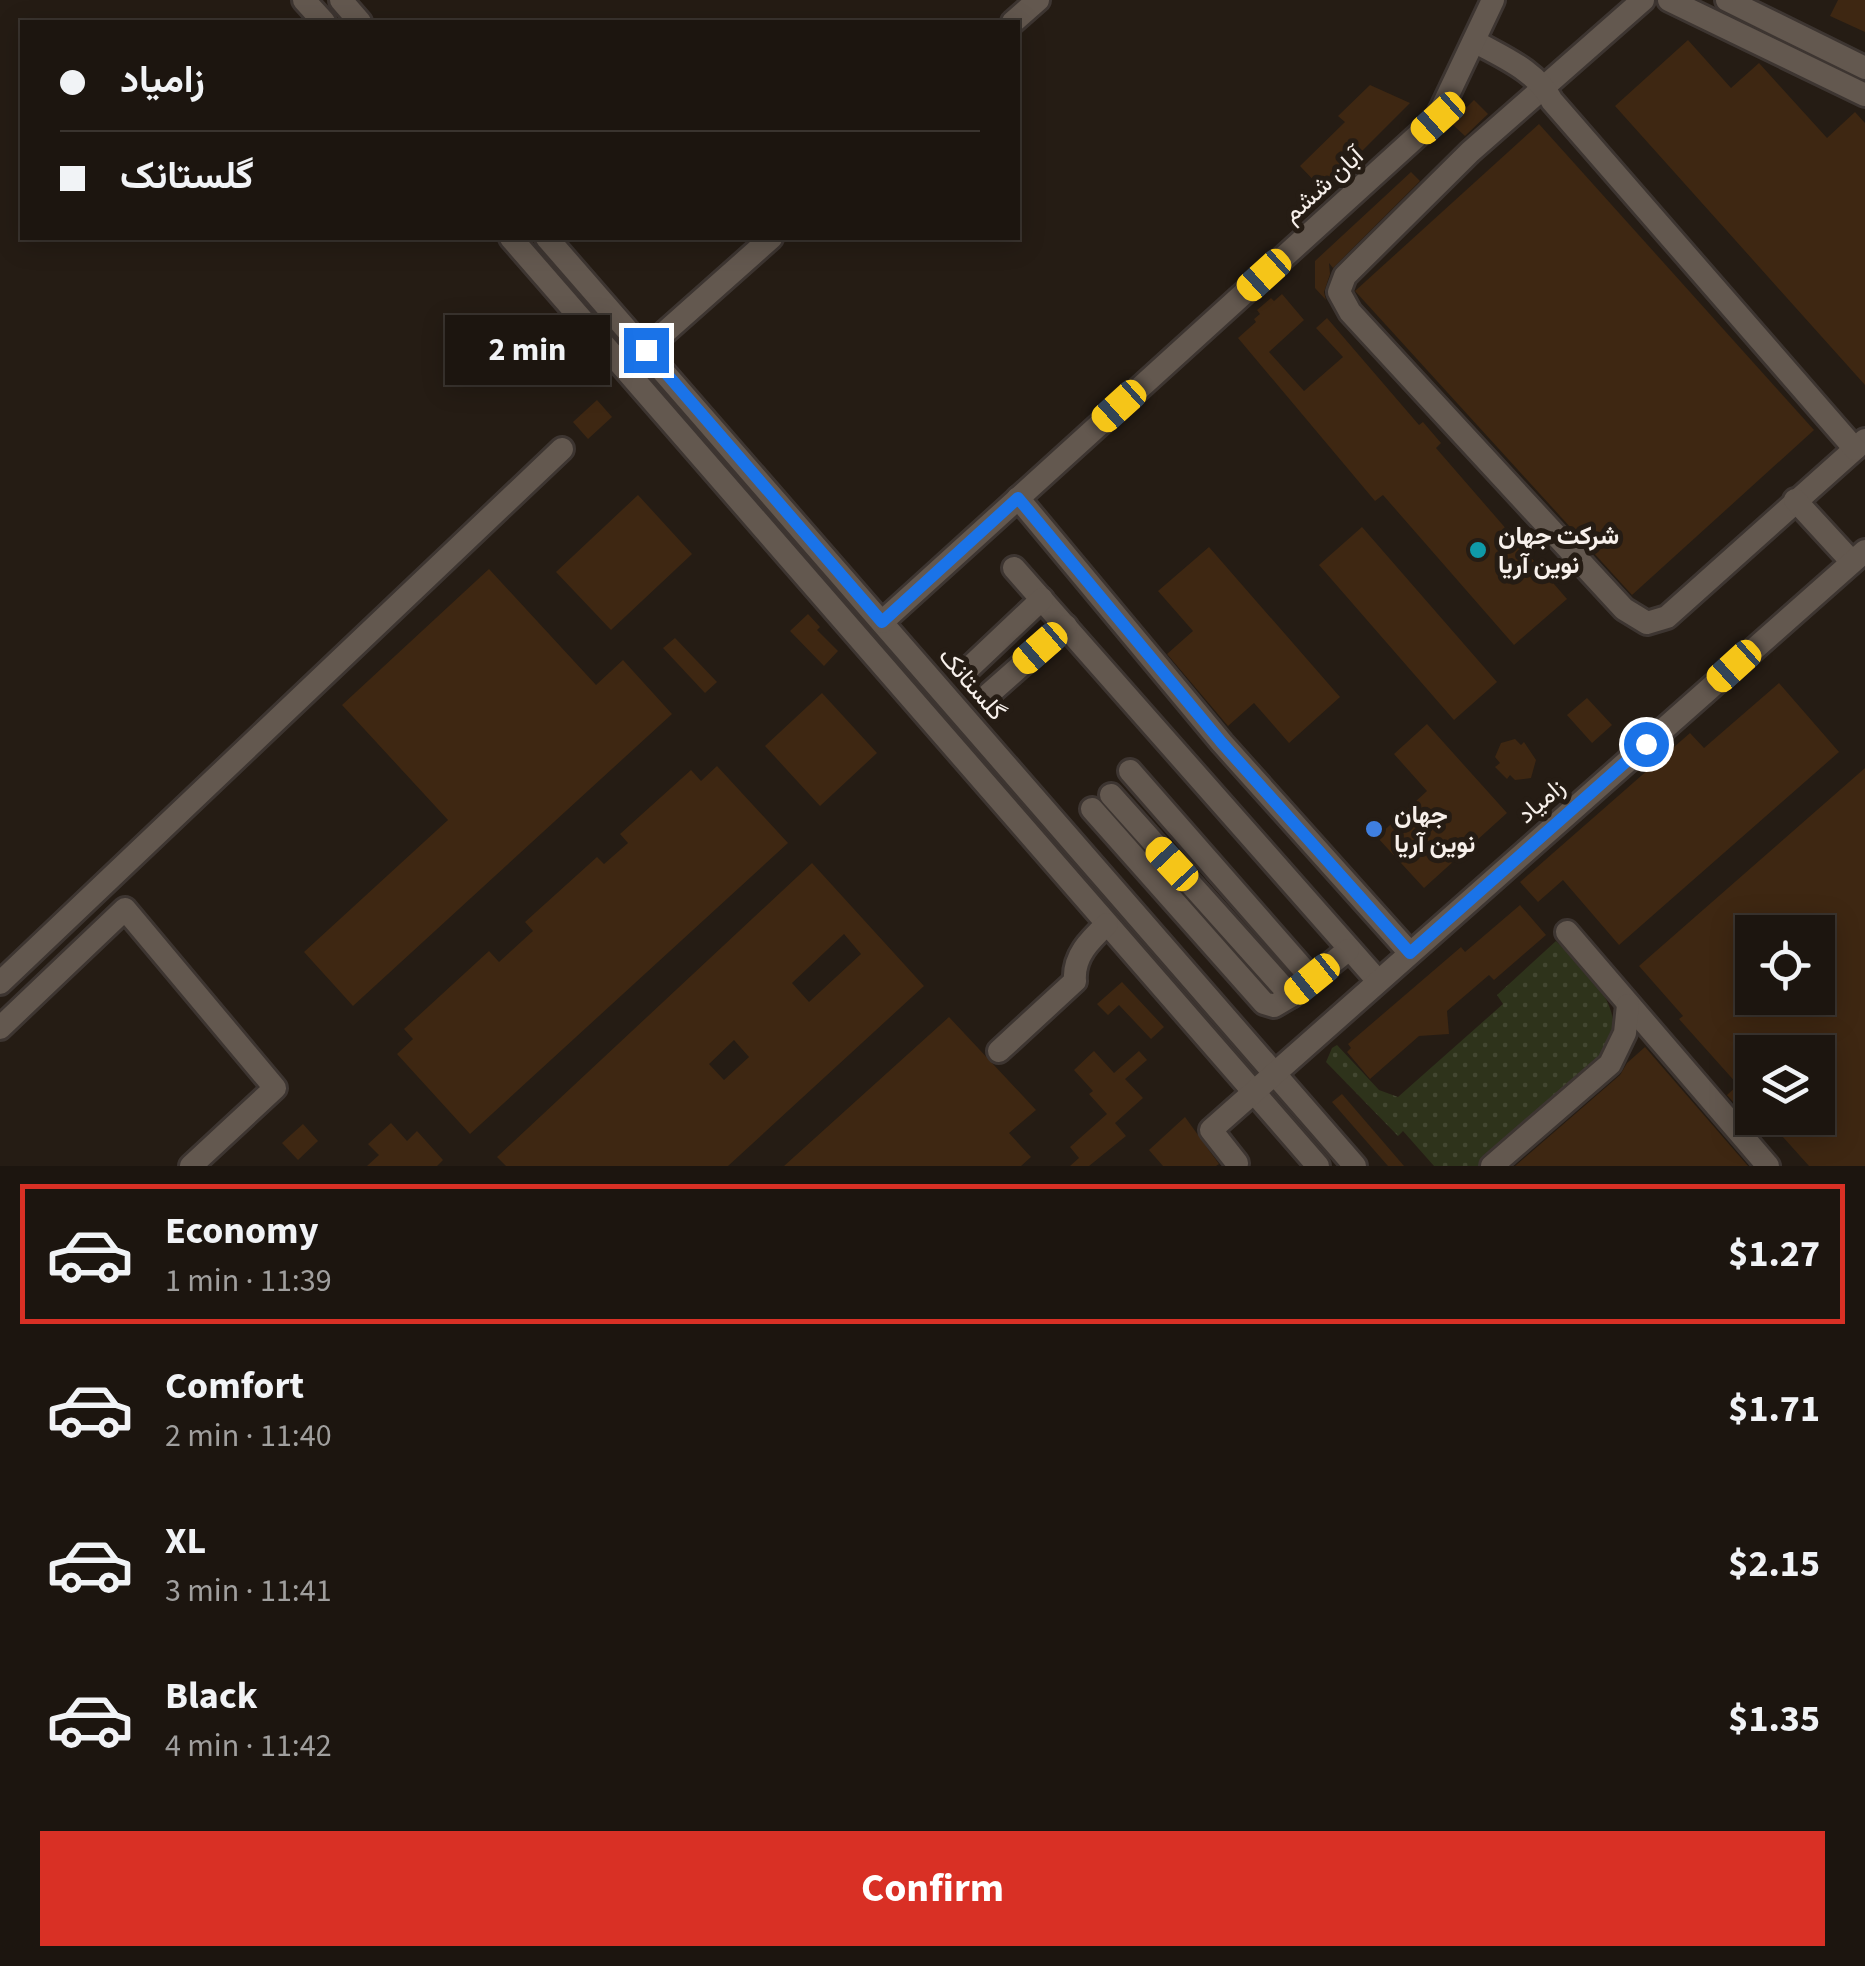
<!DOCTYPE html>
<meta charset="utf-8">
<style>
:root{--surface:#1c150f;--page:#251e18;--text:#f1f3f6;--muted:#a09f9e;--line:#3a342f;--accent:#d93025}
body{margin:0;font-family:"Source Sans 3",Vazirmatn,sans-serif;background:var(--page);color:var(--text);height:100vh;display:flex;flex-direction:column;font-size:38px;white-space:nowrap}
*{box-sizing:border-box;margin:0}
p{font-size:32px;color:var(--muted)}
.icon{flex:none;width:55px;height:55px;fill:none;stroke:currentColor;stroke-width:2;stroke-linecap:round;stroke-linejoin:round}
.map{position:relative;height:1166px;overflow:hidden}
.side{display:flex;flex-direction:column;background:var(--surface);flex:1}
.side>*{flex:none}
.top-card{position:absolute;left:20px;top:20px;width:1000px;height:220px;border-radius:0px;box-shadow:0 5px 25px #0003,0 0 0 2px var(--line);display:grid;align-content:center;height:220px;padding:0 40px;background:var(--surface)}
.fabs{position:absolute;left:1735px;top:915px;display:grid;gap:20px}
.fabs a{display:grid;place-items:center;width:100px;height:100px;border-radius:0px;background:var(--surface);box-shadow:0 5px 25px #0003,0 0 0 2px var(--line);font-size:50px}
.end{position:absolute;width:45px;height:45px;margin:-22px;border:12px solid #1a73e8;background:#fff;box-shadow:0 0 0 5px #fff}
.from{border-radius:50%}
.bubble{position:absolute;height:70px;border-radius:0px;background:var(--surface);box-shadow:0 5px 25px #0003,0 0 0 2px var(--line);font-size:32px;font-weight:700;line-height:70px;text-align:center}
.car{position:absolute;width:30px;height:60px;margin:-30px -15px;border-radius:12px;box-shadow:0 0 8px 2px #0007;background:linear-gradient(#f5c518 24%,#345 0 40%,#f5c518 0 76%,#345 0 86%,#f5c518 0)}
.top-card b{display:flex;align-items:center;gap:35px;height:95px;font-size:38px}
.top-card b+b{border-top:2px solid var(--line)}
.top-card i{width:25px;height:25px;background:var(--text)}
ul{padding:18px 0 0;list-style:none}
li{display:flex;align-items:center;gap:30px;height:140px;margin:0 20px 15px;padding:0 20px;border:5px solid transparent;border-radius:0px}
li div{flex:1}
li b{display:block;font-size:38px}
li em{font-style:normal;font-weight:700}
li.selected{border-color:var(--accent)}
li>.icon{width:90px;height:90px;stroke-width:1.5}
.cta{display:flex;gap:20px;margin-top:auto;padding:20px 40px}
.cta a{flex:1;height:115px;border-radius:0px;background:var(--accent);color:#fff;font-size:40px;font-weight:700;line-height:115px;text-align:center}
.map>svg:first-child{display:block}
</style>
<div class="map">
<svg width="1865" height="1166" viewBox="0 0 1865 1166">
<defs>
<pattern id="grass-dots" width="8" height="8" patternUnits="userSpaceOnUse" patternTransform="scale(2.5)"><rect width="8" height="8" fill="#2e331b"/><path d="M2 2h.1M6 6h.1" fill="none" stroke="#434731" stroke-width="1.8" stroke-linecap="round"/></pattern>
</defs>
<rect width="100%" height="100%" fill="#251c14"/>
<path fill="url(#grass-dots)" d="M1556,941c33,34 75,66 50,117l-123,108h-49l-31,-35 -5,5 -72,-74 6,-14 5,-3 42,45 19,7 105,-93 -6,-9z"/>
<g fill="#3e2712" fill-rule="evenodd">
<path d="M1838,0h27v32l-35,-16z"/>
<path d="M1688,40l43,48 28,-25 68,75 28,-26 10,11v262l-250,-279z"/>
<path d="M1370,85l40,18 -87,87 -23,-24 45,-44 -7,-6z"/>
<path d="M1474,100l14,14 -23,22 -14,-13z"/>
<path d="M1539,124l275,306 -182,165 -277,-304z"/>
<path d="M1411,172l9,9 -87,87 -4,-5 1,11 -6,18 2,8 -11,-12v-27z"/>
<path d="M1282,294l22,26 -35,32 35,39 39,-34 -27,-29 11,-10 92,107 4,-3 18,21 -5,5 131,151 -53,46 -131,-150 -8,6 -137,-163 18,-16 -2,-3 6,-5 -3,-4 14,-12 3,3z"/>
<path d="M597,400l15,17 -24,22 -15,-17z"/>
<path d="M638,495l54,59 -81,76 -55,-58z"/>
<path d="M1362,527l135,155 -43,38 -135,-155z"/>
<path d="M1209,547l131,150 -51,46 -35,-40 -26,23 -61,-72 26,-23 -35,-40z"/>
<path d="M489,569l107,116 27,-25 49,54 -319,292 -49,-54 144,-132 -106,-115z"/>
<path d="M808,614l12,13 -3,3 21,21 -14,15 -34,-35z"/>
<path d="M675,638l42,44 -12,11 -42,-45z"/>
<path d="M1779,683l60,69 -220,193 -56,-65 -25,22 -18,-20 170,-149 14,15z"/>
<path d="M822,693l55,60 -57,53 -55,-60z"/>
<path d="M1587,698l25,27 -20,18 -25,-28z"/>
<path d="M1427,724l80,89 -83,75 -47,-51 50,-46 -33,-37z"/>
<path d="M1515,739l6,6 3,-3 12,18 -5,18 -16,2 -5,-5 -3,4 -12,-12 5,-4 -5,-6 6,-14z"/>
<path d="M717,766l71,77 -318,291 -73,-80 16,-15 -9,-10 85,-78 10,11 34,-31 -8,-9 72,-65 7,7 24,-21 -8,-9 71,-64 10,11z"/>
<path d="M1865,768v398h-56l-43,-48h52v-66h-66v62l-5,4 -20,-23 11,-10 -59,-66 4,-3 -44,-50zM1752,932h66v66h-66z"/>
<path d="M812,863l112,123 -196,180h-222l-9,-9zM844,934l17,20 -52,48 -17,-19zM734,1040l15,17 -25,23 -15,-16z"/>
<path d="M1520,905l26,30 -52,45 -5,-5 -42,36 2,23 -30,2 -49,43 -23,-27 4,-4 -3,-4 113,-97 4,5z"/>
<path d="M1122,982l42,45 -13,12 -32,-34 -11,10 -11,-11z"/>
<path d="M949,1017l87,93 -27,23 22,24 -10,9h-237z"/>
<path d="M1645,1047l103,119h-233l105,-91 7,-12z"/>
<path d="M1094,1051l20,22 25,-22 8,9 -22,19 18,19 -28,25 11,13 -37,30h-19l9,-8 -9,-11 37,-33 -18,-20 4,-3 -19,-21z"/>
<path d="M1342,1094l62,72h-16l-56,-64z"/>
<path d="M1185,1117l34,47 -3,2h-53l-14,-16z"/>
<path d="M391,1123l16,18 10,-10 26,29 -6,6h-70l12,-11 -11,-11z"/>
<path d="M303,1124l15,17 -20,19 -16,-17z"/>
</g>
<g fill="none" stroke-linecap="round" stroke-linejoin="round">
<g stroke="#3d3531" stroke-width="28">
<g id="minor">
<path d="M304,0l20,22"/>
<path d="M341,0l19,22"/>
<path d="M1643,0l-173,152 -125,124 -6,16 11,20 274,297 23,14 20,-6 198,-177"/>
<path d="M1669,0l196,95"/>
<path d="M1727,0l138,68"/>
<path d="M1013,22l25,-22"/>
<path d="M1474,41c28,16 62,29 78,60l303,348"/>
<path d="M511,238l807,928"/>
<path d="M547,238l808,928"/>
<path d="M645,350l126,-112"/>
<path d="M1018,498l204,245 188,210"/>
<path d="M1795,500l57,62"/>
<path d="M1014,568l364,413"/>
<path d="M882,622l555,-504 56,-118"/>
<path d="M968,669l74,-70"/>
<path d="M989,694l77,-68"/>
<path d="M1130,771l182,208"/>
<path d="M1111,795l180,201"/>
<path d="M1092,809l172,194 10,3 17,-10 57,-46"/>
<path d="M1567,932l201,234"/>
<path d="M0,983l562,-534"/>
<path d="M0,1028l125,-119 150,179 -84,78"/>
<path d="M999,1051l76,-70c-2,-25 15,-41 32,-57"/>
<path d="M1237,1163l-26,-33 654,-579"/>
<path d="M1492,1166l118,-102 15,-31 3,-28"/>
</g>
</g>
<use href="#minor" stroke="#63584f" stroke-width="22"/>
</g>
<g fill="none" stroke-linecap="round" stroke-linejoin="round">
<path stroke="#1a73e8" stroke-width="12" d="M646,350l236,272 136,-124 204,245 188,210 236,-209"/>
</g>
<circle fill="#0f9aa8" stroke="#251c14" stroke-width="4" cx="1478" cy="550" r="10"/>
<circle fill="#3f7fe0" stroke="#251c14" stroke-width="4" cx="1374" cy="829" r="10"/>
<g text-anchor="middle" dominant-baseline="central" stroke-width="10" stroke-linejoin="round" paint-order="stroke">
<g font-size="25" fill="#f7f0eb" stroke="#251c14">
<text transform="translate(1323 185) rotate(-42)">آبان ششم</text>
<text transform="translate(972 684) rotate(49)">گلستانک</text>
<text transform="translate(1541 801) rotate(-41)">زامیاد</text>
</g>
<g font-size="25" font-weight="bold" fill="#f7f0eb" stroke="#251c14" text-anchor="start">
<text x="1498" y="536">شرکت جهان<tspan x="1498" dy="29">نوین آریا</tspan></text>
<text x="1394" y="815">جهان<tspan x="1394" dy="29">نوین آریا</tspan></text>
</g>
</g>
</svg>
<div class="fabs">
<a><svg class="icon" aria-label="locate" viewBox="0 0 24 24"><circle cx="12" cy="12" r="6"/><path d="M12 2v4M12 18v4M2 12h4M18 12h4"/></svg></a>
<a><svg class="icon" aria-label="layers" viewBox="0 0 24 24"><path d="M12 4l9 5-9 5-9-5zM3 14l9 5 9-5"/></svg></a>
</div>
<i class="end from" style="left:1646px;top:744px"></i>
<i class="end" style="left:646px;top:350px"></i>
<div class="bubble" style="left:445px;top:315px;width:165px">2 min</div>
<i class="car" style="left:1438px;top:118px;rotate:228deg"></i>
<i class="car" style="left:1264px;top:275px;rotate:228deg"></i>
<i class="car" style="left:1119px;top:406px;rotate:228deg"></i>
<i class="car" style="left:1040px;top:648px;rotate:229deg"></i>
<i class="car" style="left:1734px;top:666px;rotate:228deg"></i>
<i class="car" style="left:1172px;top:864px;rotate:317deg"></i>
<i class="car" style="left:1312px;top:979px;rotate:231deg"></i>
<div class="top-card">
<b><i class="from"></i>زامیاد</b>
<b><i></i>گلستانک</b>
</div>
</div>
<section class="side">
<ul>
<li class="selected"><svg class="icon" aria-label="car" viewBox="0 0 24 24"><path d="M5 17H2v-5l4-1 3-4h7l3 4 3 1v5h-3M9 17h6M6 11h13"/><circle cx="7" cy="17" r="2"/><circle cx="17" cy="17" r="2"/></svg><div><b>Economy</b><p>1 min · 11:39</p></div><em>$1.27</em></li>
<li><svg class="icon" aria-label="car" viewBox="0 0 24 24"><path d="M5 17H2v-5l4-1 3-4h7l3 4 3 1v5h-3M9 17h6M6 11h13"/><circle cx="7" cy="17" r="2"/><circle cx="17" cy="17" r="2"/></svg><div><b>Comfort</b><p>2 min · 11:40</p></div><em>$1.71</em></li>
<li><svg class="icon" aria-label="car" viewBox="0 0 24 24"><path d="M5 17H2v-5l4-1 3-4h7l3 4 3 1v5h-3M9 17h6M6 11h13"/><circle cx="7" cy="17" r="2"/><circle cx="17" cy="17" r="2"/></svg><div><b>XL</b><p>3 min · 11:41</p></div><em>$2.15</em></li>
<li><svg class="icon" aria-label="car" viewBox="0 0 24 24"><path d="M5 17H2v-5l4-1 3-4h7l3 4 3 1v5h-3M9 17h6M6 11h13"/><circle cx="7" cy="17" r="2"/><circle cx="17" cy="17" r="2"/></svg><div><b>Black</b><p>4 min · 11:42</p></div><em>$1.35</em></li>
</ul>
<div class="cta"><a>Confirm</a></div>
</section>
